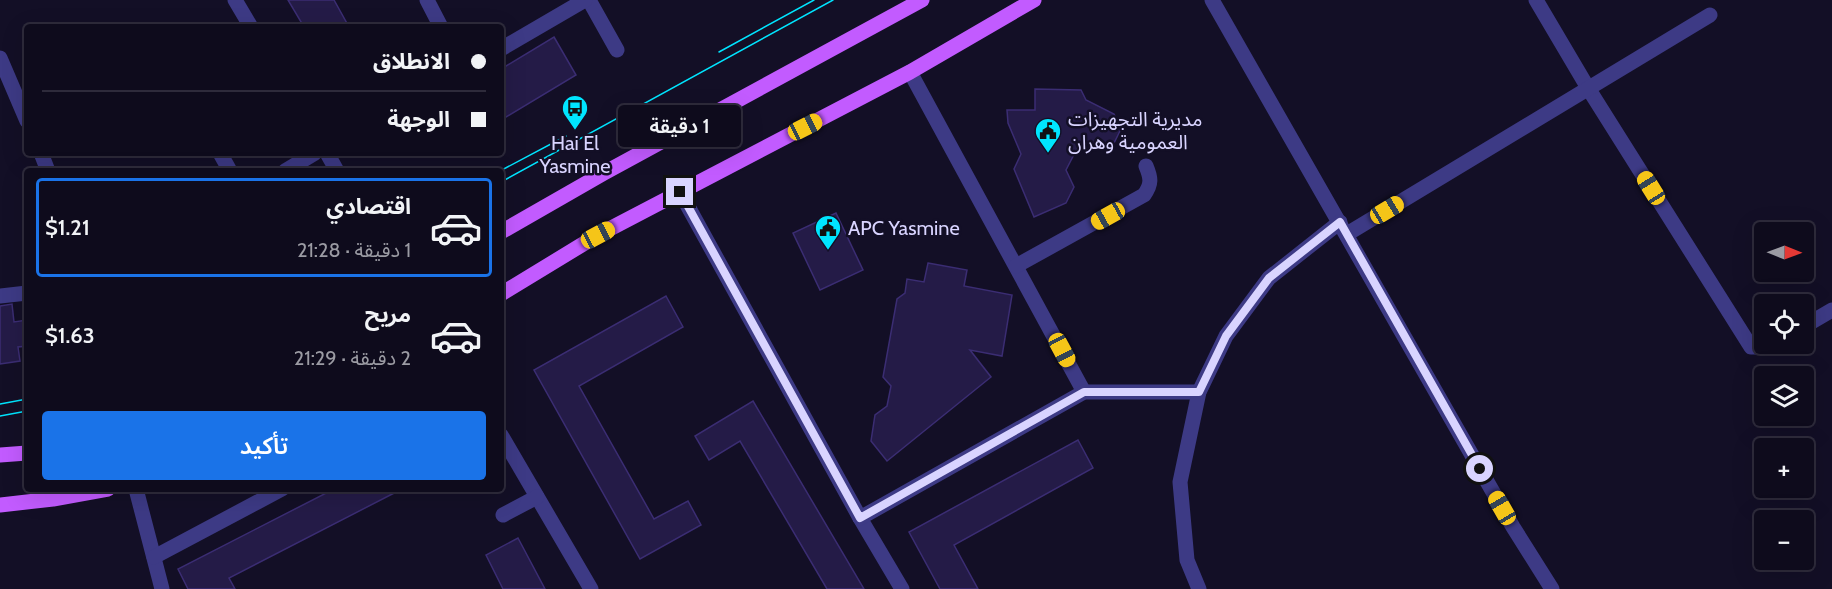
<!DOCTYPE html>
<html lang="ar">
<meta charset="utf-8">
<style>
:root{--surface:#0e0b1c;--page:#171425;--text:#f1f3f6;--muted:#9b9ba3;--line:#2e2b3b;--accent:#1a73e8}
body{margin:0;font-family:Cabin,"Noto Sans Arabic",sans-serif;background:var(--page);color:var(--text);direction:rtl;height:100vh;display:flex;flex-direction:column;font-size:22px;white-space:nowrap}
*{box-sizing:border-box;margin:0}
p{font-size:20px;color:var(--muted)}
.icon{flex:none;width:33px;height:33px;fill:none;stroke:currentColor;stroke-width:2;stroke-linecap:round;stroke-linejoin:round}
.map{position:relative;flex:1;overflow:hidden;direction:ltr}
.panel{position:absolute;left:24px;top:168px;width:480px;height:324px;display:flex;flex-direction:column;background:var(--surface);border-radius:6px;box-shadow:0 6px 24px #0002,0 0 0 2px var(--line);direction:rtl}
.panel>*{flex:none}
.top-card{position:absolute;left:24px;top:24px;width:480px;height:132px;border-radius:6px;box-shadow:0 6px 24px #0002,0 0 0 2px var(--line);direction:rtl;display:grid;align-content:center;height:132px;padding:0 18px;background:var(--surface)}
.needle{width:39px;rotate:91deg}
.controls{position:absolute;left:1754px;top:222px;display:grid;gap:12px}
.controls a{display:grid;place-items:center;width:60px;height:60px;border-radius:6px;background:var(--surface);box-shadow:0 6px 24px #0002,0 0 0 2px var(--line);font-size:30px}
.end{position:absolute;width:27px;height:27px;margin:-14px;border:8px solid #d9d4ff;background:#111;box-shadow:0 0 0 3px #111}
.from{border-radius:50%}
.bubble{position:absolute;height:42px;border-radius:6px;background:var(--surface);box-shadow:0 6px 24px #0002,0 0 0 2px var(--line);font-size:20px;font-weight:600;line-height:42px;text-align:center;direction:rtl}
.car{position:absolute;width:18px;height:36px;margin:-18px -9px;border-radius:8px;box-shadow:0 0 4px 2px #0007;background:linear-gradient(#f5c518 24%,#345 0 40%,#f5c518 0 76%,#345 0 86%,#f5c518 0)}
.top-card b{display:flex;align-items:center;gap:21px;height:57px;font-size:22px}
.top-card b+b{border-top:2px solid var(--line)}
.top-card i{width:15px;height:15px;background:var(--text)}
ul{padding:10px 0 0;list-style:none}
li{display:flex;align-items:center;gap:18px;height:99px;margin:0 12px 9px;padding:0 6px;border:3px solid transparent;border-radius:6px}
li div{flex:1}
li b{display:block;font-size:22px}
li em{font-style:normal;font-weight:600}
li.on{border-color:var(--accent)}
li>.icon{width:54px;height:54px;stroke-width:1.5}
.cta{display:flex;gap:12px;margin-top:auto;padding:12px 18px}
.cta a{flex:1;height:69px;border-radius:6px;background:var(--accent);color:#fff;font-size:24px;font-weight:600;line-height:69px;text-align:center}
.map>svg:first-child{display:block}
</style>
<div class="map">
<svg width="1832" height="589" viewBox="0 0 1832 589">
<rect width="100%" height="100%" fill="#130f26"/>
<g fill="#241b47" stroke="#3b2d73" stroke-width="1.5">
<path d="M288,0h46l15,27h-45z"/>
<path d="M554,37l22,38 -75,45v-51z"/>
<path d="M1035,89l46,1 5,10 28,14 7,15 -7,14h-34l-14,27 8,17 -8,16 -32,14 -20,-48 7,-15 -13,-31 -1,-13h28z"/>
<path d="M836,213l27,57 -43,20 -27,-57z"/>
<path d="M928,263l39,7 -3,16 48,9 -10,61 -32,-6 21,27 -104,84 -16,-20 4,-26 12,-9 4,-20 -8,-9 14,-78 8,-6 2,-14 17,3z"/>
<path d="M666,296l17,31 -104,59 75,133 34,-18 13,24 -61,34 -106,-189z"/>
<path d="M12,304l2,18 13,-2v26l-9,1 2,14 -20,3v-58z"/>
<path d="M753,401l111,188h-37l-87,-148 -31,19 -14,-24z"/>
<path d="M1078,440l15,28 -139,77 24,44h-38l-31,-57z"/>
<path d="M334,489h68l-173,89 6,11h-47l-10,-20z"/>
<path d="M518,538l27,51h-42l-17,-34z"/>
</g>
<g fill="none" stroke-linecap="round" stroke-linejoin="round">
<g stroke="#3d3a85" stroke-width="15">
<path d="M235,0l16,27"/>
<path d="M427,0l14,27"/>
<path d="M589,0l28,50"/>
<path d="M1212,0l301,527 39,62"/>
<path d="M1536,0l52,88 163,259h18l6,-3"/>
<path d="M501,49l84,-49"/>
<path d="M0,58l27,63"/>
<path d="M910,72l174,320"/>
<path d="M41,153l7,18"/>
<path d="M220,153l10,18"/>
<path d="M327,153l10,18"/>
<path d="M285,171l30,-18"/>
<path d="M680,192l180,326 42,71"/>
<path d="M1347,234l363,-219"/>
<path d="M1016,266l128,-71c8,-11 7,-17 2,-29"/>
<path d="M0,296l27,-3"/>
<path d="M1803,327l29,-17"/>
<path d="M501,435l90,154"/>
<path d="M136,489l26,100"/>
<path d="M503,515l34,-18"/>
<path d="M860,518l224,-126h115"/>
<path d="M154,557l128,-68"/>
<path d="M1199,589l-12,-29 -7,-78 19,-90 27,-56 43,-58 71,-56"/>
</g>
<g stroke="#c25bff" stroke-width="15">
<path d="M501,232l103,-59 318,-173"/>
<path d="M501,294l97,-59 312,-163 124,-72"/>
<path d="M0,455l27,-2"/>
<path d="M0,505l53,-6 55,-10"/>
</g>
<g stroke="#00e5ff" stroke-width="1.5">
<path d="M719,52l95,-52"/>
<path d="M500,171l66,-35"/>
<path d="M501,182l332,-182"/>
<path d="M0,404l27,-5"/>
<path d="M0,416l27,-5"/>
</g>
</g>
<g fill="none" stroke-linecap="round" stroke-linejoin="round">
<path stroke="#d9d4ff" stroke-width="8" d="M680,192l180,326 224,-126h115l27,-56 43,-58 71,-56 140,247"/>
</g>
<defs>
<g id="bus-pin" transform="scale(1.35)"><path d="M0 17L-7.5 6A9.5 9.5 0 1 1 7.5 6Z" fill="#00e5ff" stroke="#130f26"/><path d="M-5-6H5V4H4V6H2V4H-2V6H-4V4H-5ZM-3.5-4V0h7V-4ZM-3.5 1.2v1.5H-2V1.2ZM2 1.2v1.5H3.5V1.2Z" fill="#111"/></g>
<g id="civic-pin" transform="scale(1.35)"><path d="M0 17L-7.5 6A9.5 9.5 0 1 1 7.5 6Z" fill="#00e5ff" stroke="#130f26"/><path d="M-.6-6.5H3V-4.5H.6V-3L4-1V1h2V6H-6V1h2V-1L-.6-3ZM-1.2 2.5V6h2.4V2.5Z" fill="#111"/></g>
</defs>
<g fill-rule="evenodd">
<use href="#bus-pin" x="575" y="108"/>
<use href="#civic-pin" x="1048" y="131"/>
<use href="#civic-pin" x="828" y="228"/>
</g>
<g text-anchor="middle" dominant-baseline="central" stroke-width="5" stroke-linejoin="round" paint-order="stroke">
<g font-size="20" fill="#d9d4ff" stroke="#130f26" text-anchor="start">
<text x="1068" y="119">مديرية التجهيزات<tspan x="1068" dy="23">العمومية وهران</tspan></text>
<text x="575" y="143" text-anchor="middle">Hai El<tspan x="575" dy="23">Yasmine</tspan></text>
<text x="848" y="228">APC Yasmine</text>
</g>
</g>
</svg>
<div class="controls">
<a><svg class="needle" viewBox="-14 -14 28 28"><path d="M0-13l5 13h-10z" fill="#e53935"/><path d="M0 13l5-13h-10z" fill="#9b9ba3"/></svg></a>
<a><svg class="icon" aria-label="locate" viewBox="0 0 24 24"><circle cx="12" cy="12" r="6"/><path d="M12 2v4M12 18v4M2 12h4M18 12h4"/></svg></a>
<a><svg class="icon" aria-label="layers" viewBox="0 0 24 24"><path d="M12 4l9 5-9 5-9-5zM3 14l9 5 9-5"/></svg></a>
<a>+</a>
<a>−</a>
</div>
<i class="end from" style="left:1480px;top:469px"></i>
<i class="end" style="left:680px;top:192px"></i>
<div class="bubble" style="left:618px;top:105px;width:123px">1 دقيقة</div>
<i class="car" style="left:805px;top:127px;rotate:63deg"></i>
<i class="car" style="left:1651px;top:188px;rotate:328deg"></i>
<i class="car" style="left:1387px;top:210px;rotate:59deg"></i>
<i class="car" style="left:1108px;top:216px;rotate:241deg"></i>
<i class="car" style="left:598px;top:235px;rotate:62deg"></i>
<i class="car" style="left:1062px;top:350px;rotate:152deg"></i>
<i class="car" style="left:1502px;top:508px;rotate:330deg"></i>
<div class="top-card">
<b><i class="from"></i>الانطلاق</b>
<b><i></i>الوجهة</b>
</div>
<section class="panel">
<ul>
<li class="on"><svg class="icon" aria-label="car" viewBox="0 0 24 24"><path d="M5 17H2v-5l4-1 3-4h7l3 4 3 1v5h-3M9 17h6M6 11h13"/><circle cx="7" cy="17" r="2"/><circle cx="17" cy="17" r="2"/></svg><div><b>اقتصادي</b><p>1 دقيقة · 21:28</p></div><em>$1.21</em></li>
<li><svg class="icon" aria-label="car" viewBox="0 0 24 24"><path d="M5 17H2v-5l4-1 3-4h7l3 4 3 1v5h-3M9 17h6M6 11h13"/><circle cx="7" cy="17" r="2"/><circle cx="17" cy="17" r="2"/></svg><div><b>مريح</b><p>2 دقيقة · 21:29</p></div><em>$1.63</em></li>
</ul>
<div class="cta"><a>تأكيد</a></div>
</section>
</div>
